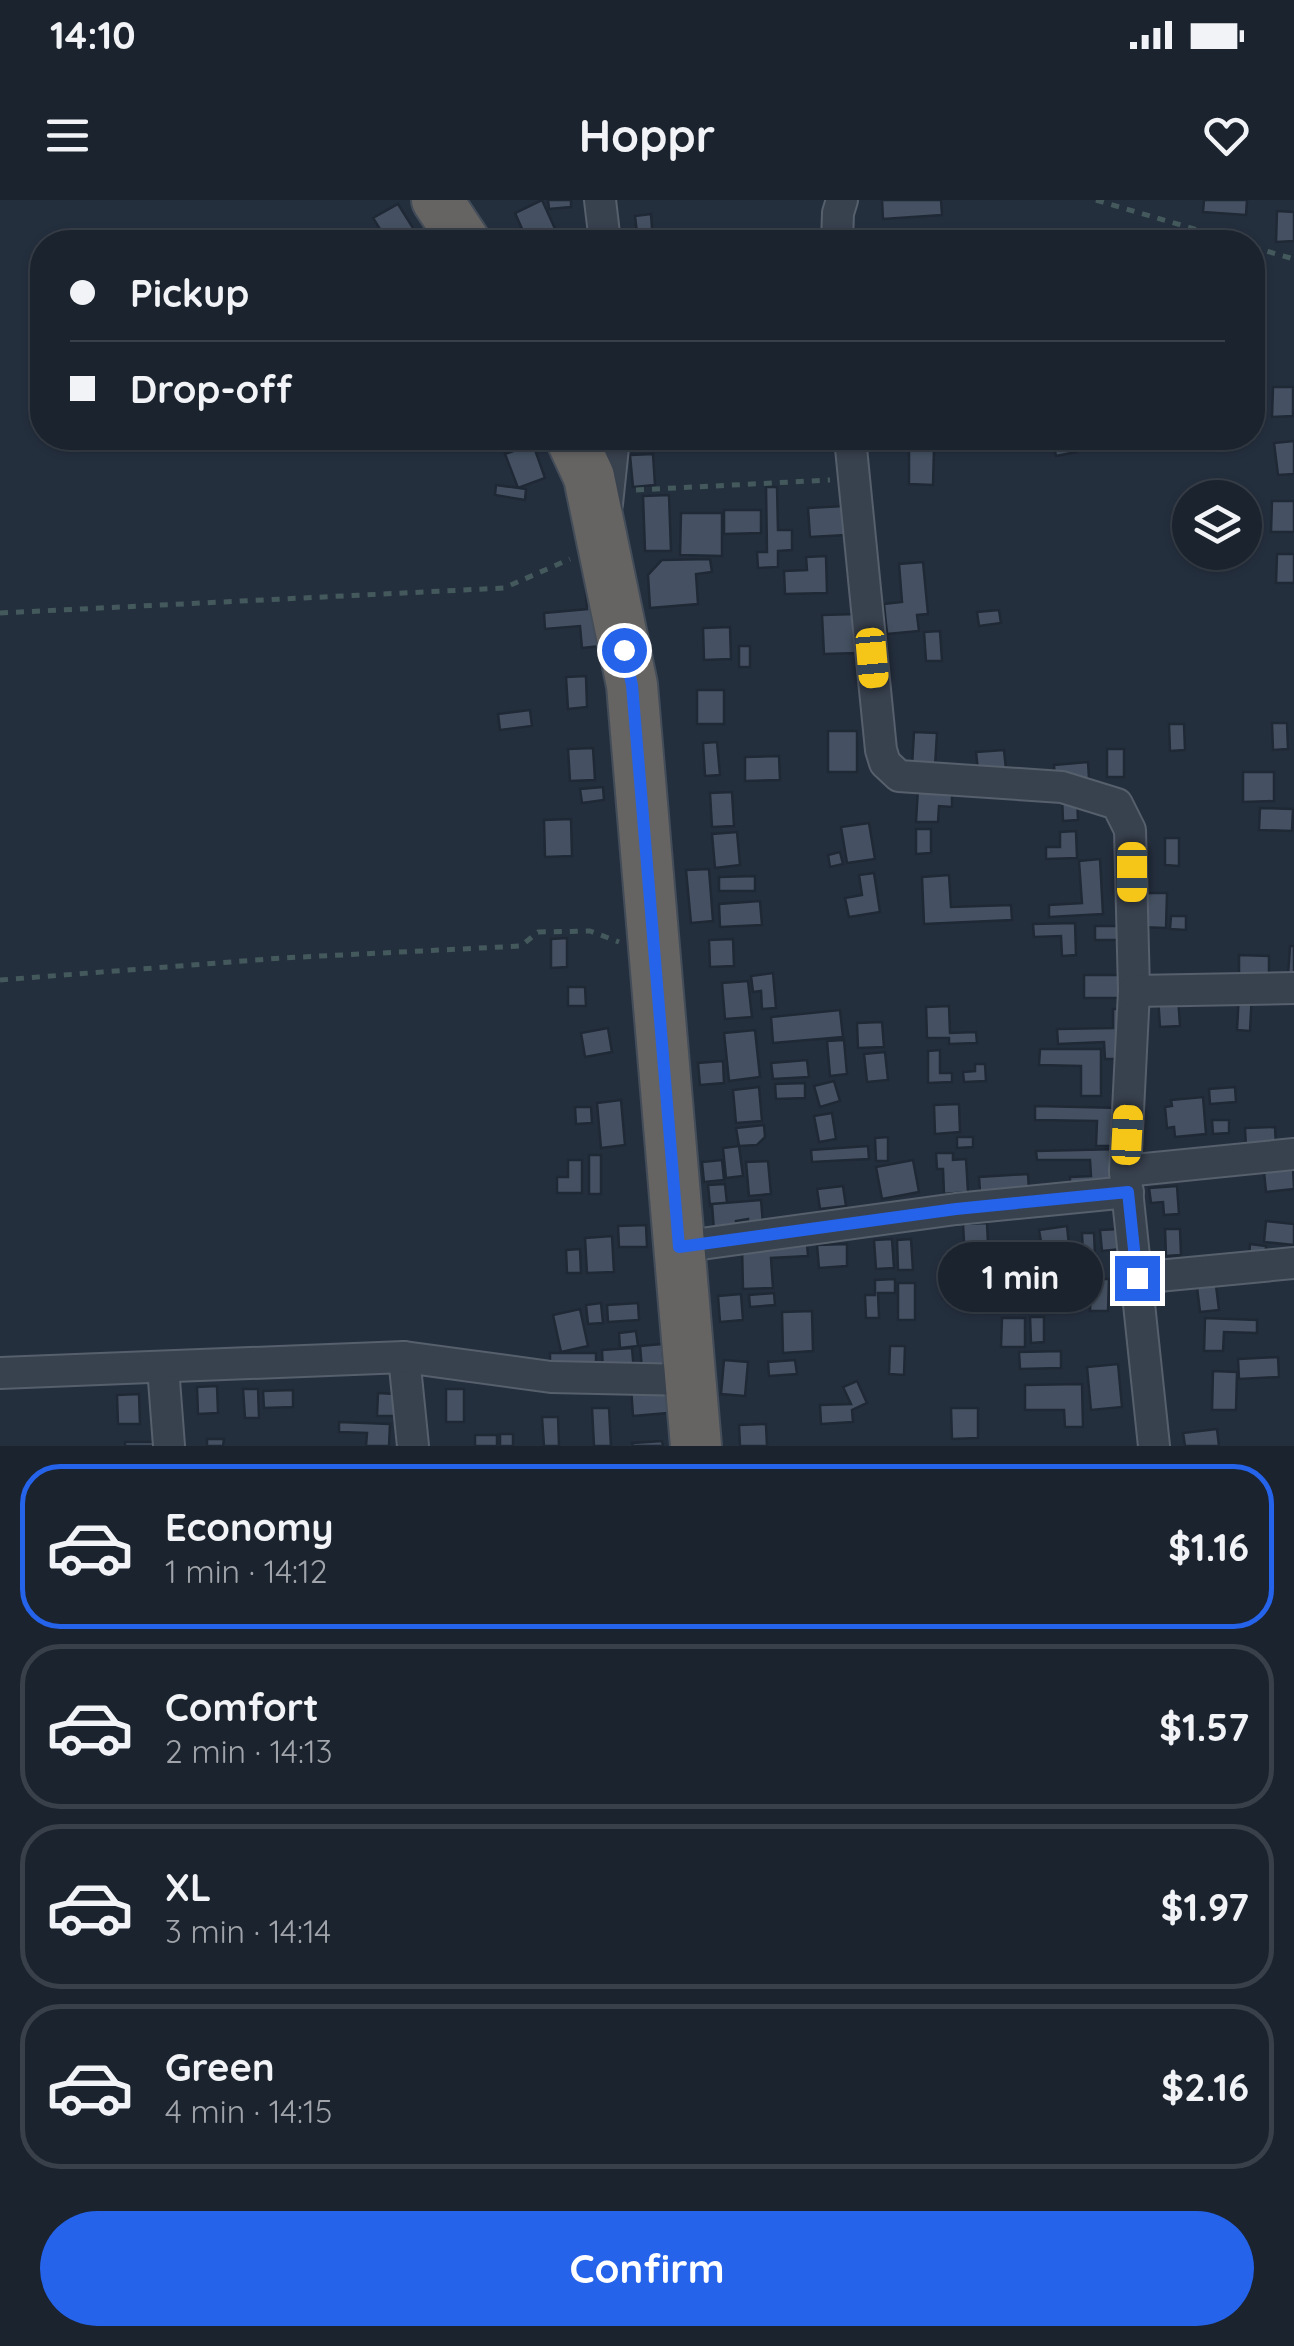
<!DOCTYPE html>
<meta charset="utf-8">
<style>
:root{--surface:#1b232e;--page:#282f3a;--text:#f1f3f6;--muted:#a0a4aa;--line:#39404a;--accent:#2563eb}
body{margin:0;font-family:Quicksand,sans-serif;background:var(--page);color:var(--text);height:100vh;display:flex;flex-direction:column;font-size:38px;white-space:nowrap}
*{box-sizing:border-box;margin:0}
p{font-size:32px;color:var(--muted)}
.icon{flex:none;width:55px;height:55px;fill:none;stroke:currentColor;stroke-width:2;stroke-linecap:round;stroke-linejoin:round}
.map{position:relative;height:1246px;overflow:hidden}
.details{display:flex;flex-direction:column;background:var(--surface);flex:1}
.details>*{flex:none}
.hud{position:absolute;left:30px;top:30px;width:1235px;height:220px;border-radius:40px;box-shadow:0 2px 8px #0004,0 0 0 2px var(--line);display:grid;align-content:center;height:220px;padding:0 40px;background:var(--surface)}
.controls{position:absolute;left:1172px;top:280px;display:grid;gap:20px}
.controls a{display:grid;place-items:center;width:90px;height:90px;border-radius:50%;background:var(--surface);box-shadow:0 2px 8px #0004,0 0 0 2px var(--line);font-size:50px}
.end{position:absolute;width:45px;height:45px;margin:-22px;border:12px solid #2563eb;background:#fff;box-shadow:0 0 0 5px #fff}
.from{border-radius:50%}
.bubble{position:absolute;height:70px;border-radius:35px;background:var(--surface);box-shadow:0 2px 8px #0004,0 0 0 2px var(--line);font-size:32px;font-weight:700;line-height:70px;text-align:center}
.car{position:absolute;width:30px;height:60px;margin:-30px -15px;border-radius:12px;box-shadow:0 0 8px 2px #0007;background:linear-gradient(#f5c518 24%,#345 0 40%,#f5c518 0 76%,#345 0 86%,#f5c518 0)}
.hud b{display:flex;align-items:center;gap:35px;height:95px;font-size:38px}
.hud b+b{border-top:2px solid var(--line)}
.hud i{width:25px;height:25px;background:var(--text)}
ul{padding:18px 0 0;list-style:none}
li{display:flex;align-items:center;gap:30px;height:165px;margin:0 20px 15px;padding:0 20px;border:5px solid var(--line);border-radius:40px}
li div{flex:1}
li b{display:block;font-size:38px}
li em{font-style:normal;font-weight:700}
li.current{border-color:var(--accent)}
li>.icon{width:90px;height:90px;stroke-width:1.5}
.cta{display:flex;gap:20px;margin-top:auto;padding:20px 40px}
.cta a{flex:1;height:115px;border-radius:60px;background:var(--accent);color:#fff;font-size:40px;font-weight:700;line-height:115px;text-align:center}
.status{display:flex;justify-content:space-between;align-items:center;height:70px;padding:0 50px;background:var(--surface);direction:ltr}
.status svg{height:28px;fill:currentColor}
header{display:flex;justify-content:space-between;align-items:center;height:130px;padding:0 40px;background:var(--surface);font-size:45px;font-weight:700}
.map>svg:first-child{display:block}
</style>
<div class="status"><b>14:10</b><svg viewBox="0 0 49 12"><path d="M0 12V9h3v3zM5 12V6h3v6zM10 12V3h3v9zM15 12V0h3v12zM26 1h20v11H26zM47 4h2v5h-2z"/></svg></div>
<header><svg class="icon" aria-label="menu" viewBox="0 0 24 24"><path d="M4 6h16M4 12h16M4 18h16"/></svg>Hoppr<svg class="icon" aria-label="heart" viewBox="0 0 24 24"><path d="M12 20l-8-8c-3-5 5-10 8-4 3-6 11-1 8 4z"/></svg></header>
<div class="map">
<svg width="1294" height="1246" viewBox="0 0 1294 1246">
<rect width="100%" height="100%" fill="#242f3e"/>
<g fill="#455162" stroke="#1f2835" stroke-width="2.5">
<path d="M542,0l19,42h-41l-4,-8 7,-3 -8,-18z"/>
<path d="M548,0h23v7l-22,2z"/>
<path d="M882,0h59l1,15 -59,4z"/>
<path d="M1204,0h43l-1,15 -43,-3z"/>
<path d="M398,4l20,32 -10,6h-20l-15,-24z"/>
<path d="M1277,11l17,1v29l-18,1z"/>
<path d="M651,14l2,28h-15l-3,-26z"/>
<path d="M1273,187h20v29l-21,1z"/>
<path d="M803,238h37v5l-38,-1z"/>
<path d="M1052,238h22l2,14 -20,4z"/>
<path d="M1294,241v33l-16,1 -4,-32z"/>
<path d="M533,244l12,34 -27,10 -13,-34z"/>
<path d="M909,249h25l-1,36 -24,-1z"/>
<path d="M653,254l2,31 -22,2 -3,-32z"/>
<path d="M496,285l30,4 -1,11 -30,-5z"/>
<path d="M766,287h11l1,43h14v20l-14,1v16l-20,1 -1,-16h10z"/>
<path d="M669,295l2,56h-26l-2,-55z"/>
<path d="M1272,301h22v31h-23z"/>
<path d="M844,306l2,29 -36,2 -2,-29z"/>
<path d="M724,310h37v23l-37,1z"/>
<path d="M681,313h41v43l-42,-1z"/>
<path d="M1277,354h17v29h-18z"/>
<path d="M826,356l1,37 -42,1 -1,-23 23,-1 -1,-13z"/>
<path d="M710,359l2,13 -16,2 2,30 -48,4 -2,-33 14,-15z"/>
<path d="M923,362l5,52 -11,1 2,16 -32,3 -3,-30 18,-2 -3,-38z"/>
<path d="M585,377l25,68 -28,3 -2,-22 -35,3 -1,-16 43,-4z"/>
<path d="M999,410l2,13 -22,3 -2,-14z"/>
<path d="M857,414l1,39 -34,1 -2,-39z"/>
<path d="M730,427l1,32 -27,1 -1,-32z"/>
<path d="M940,431l2,30h-16l-2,-29z"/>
<rect x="739" y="446" width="11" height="21"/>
<path d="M586,476l1,31 -19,2 -2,-32z"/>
<rect x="697" y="490" width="27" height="34"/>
<path d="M530,510l2,16 -32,4 -2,-16z"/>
<path d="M1272,523h15l1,26 -15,1z"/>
<path d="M1169,524h15l1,26 -15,1z"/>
<rect x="828" y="531" width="29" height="41"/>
<path d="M914,532l23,1 -2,34 -23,-1z"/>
<path d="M717,542l3,33 -15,1 -2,-33z"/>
<path d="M593,548l2,32 -25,1 -2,-32z"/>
<rect x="1107" y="549" width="17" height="28"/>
<path d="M1004,550l2,19 -28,1 -2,-18z"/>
<path d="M779,556l1,24 -35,1v-24z"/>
<path d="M1088,562l1,16 -34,3 -1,-16z"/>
<path d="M1243,572h31v29l-31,1z"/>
<path d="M603,587l1,13 -22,3 -2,-14z"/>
<path d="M918,588l34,1v18l-13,-1 -1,16h-22z"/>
<path d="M732,592l2,34 -22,1 -2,-34z"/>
<path d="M1062,596h15l1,24 -15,1z"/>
<path d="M1260,608l33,1 -1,22 -33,-1z"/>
<path d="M571,619l1,37 -27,1 -1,-37z"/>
<path d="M869,623l6,36 -28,4 -6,-36z"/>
<path d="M916,629h15v24l-15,1z"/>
<path d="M1076,631l1,27 -31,1v-12h14v-15z"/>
<path d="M737,632l3,33 -25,3 -3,-34z"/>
<path d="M1165,638h14v28l-14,-1z"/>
<path d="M840,652l3,12 -13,3 -2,-12z"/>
<path d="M1100,659l3,55 -54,3v-12l33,-2 -3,-42z"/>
<path d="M709,669l4,52 -22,2 -5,-53z"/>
<path d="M874,673l6,39 -31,5 -4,-19 17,-3 -3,-20z"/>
<path d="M949,675l2,32 60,-2 1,15 -88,4 -2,-47z"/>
<path d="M755,676v15h-36v-14z"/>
<path d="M1139,693h28l-1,35 -28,-1z"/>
<path d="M760,701l2,24 -42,2 -1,-23z"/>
<path d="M1171,716h15v14l-16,-1z"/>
<path d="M1075,723l1,32 -14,1 -1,-20 -27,1 -1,-13z"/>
<rect x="1095" y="726" width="25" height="14"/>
<path d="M567,738v29l-16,1v-29z"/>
<path d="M733,739l1,27 -24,1 -1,-27z"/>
<path d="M1290,746h4v30h-6z"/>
<path d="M1239,755l30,1v20l-30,-1z"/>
<path d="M773,773l3,35 -14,1 -1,-18 -8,1 -2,-16z"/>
<rect x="1084" y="775" width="36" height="23"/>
<path d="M748,781l4,36 -27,2 -3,-36z"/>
<path d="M568,787h17l1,19h-18z"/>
<path d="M1239,793h13l-2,38 -13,-1z"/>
<path d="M1178,796l2,30 -20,1 -2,-30z"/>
<path d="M949,806l1,27 26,-1 1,11 -28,1v-6h-22l-1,-31z"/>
<path d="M1113,809h14l-3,50h-19l-1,-17 -46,2 -1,-15 56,-1z"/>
<path d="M840,810l3,27 -70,6 -2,-26z"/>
<path d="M882,822l2,25 -26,1 -1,-25z"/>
<path d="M608,828l4,24 -27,5 -4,-24z"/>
<path d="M755,830l5,47 -31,4 -5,-48z"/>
<path d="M844,840l3,34 -17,2 -3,-35z"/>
<path d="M1040,849h61v47h-20v-30l-42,-1z"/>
<path d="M940,850v23h12v9l-24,1v-32z"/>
<path d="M885,852l3,28 -21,2 -3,-28z"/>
<path d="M807,860l2,17 -36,2 -2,-16z"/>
<path d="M723,861l1,22 -24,2 -2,-22z"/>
<path d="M975,864h10l1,17 -22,1 -1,-10 12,-1z"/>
<path d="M834,881l6,20 -20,6 -6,-21z"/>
<path d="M805,883v15l-29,1 -1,-15z"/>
<path d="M759,887l3,34 -26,2 -3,-33z"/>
<path d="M1235,887l1,15 -26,2 -1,-15z"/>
<path d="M1203,897l3,37 -31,3 -1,-10 -7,1 -2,-21 7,-1 -1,-6z"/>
<path d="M621,900l4,45 -24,3 -4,-45z"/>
<path d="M959,904l1,28 -25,2 -1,-29z"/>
<path d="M1035,906l88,2 -1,38h-26l1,-25 -62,-1z"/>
<path d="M575,907h16l1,16 -16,1z"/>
<path d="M832,913l4,26 -17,3 -5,-26z"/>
<path d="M1212,920h17v13l-16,1z"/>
<path d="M764,925l1,12 -8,8 -18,1 -3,-18z"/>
<path d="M1275,927l1,20 -30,1 -1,-20z"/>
<path d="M888,937v24h-12l-1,-23z"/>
<path d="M957,937h16v10l-16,1z"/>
<path d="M739,946l4,30 -17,2 -3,-30z"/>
<path d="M868,946l1,13 -57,3 -1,-12z"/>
<path d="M1121,949l1,32 -52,6v-10l21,-1 -1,-16h-53l-1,-9z"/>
<path d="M936,953h17v7l13,-1 2,33 -24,2 -1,-25h-6z"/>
<rect x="589" y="955" width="12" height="39"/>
<path d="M568,960h14v33h-25v-16h11z"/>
<path d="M722,960l2,20 -20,2 -2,-20z"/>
<path d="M913,960l6,32 -37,7 -6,-32z"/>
<path d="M768,961l3,33 -22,2 -3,-34z"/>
<path d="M1293,968l1,21 -28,3 -2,-20z"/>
<path d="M1028,974l1,16 -49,2 -1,-15z"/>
<path d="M725,984l2,19 -17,3 -2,-21z"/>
<path d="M843,986l3,20 -26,3 -3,-20z"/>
<path d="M1177,986l2,28 -15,1 -1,-13 -12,1 -2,-15z"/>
<path d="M761,1000l2,24 -15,1v-6l-12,2v8l-22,2 -2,-27z"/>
<path d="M1266,1021l28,3v21l-30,-3z"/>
<path d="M987,1023l2,41 -9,1v11l-14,1 -3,-53z"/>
<path d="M646,1025l1,22h-28l-1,-21z"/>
<path d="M1067,1026l2,19 -27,3 -3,-18z"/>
<path d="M1120,1029l2,20 -20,2 -2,-21z"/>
<path d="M1165,1029h15l1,26 -15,1z"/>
<path d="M1082,1033h12l1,22h-12z"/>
<path d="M612,1036l2,36 -27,1 -2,-35z"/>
<path d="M892,1039l2,29 -18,1 -2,-29z"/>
<path d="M911,1039l2,31h-15l-1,-30z"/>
<path d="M807,1043l1,13 -37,2 2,30 -30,1 -1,-43z"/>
<path d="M847,1044v22l-28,2 -2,-23z"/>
<path d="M1250,1044l16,2 -1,14 -16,-2z"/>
<path d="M580,1049l1,24h-14l-1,-23z"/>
<rect x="1054" y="1075" width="16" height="34"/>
<path d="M1215,1077l4,33 -19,2 -4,-33z"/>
<path d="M895,1079v14h-17l1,25h-13l-1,-23h10v-15z"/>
<path d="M1091,1079h18l-1,32h-18z"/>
<path d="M992,1080v16l-49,2 -1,-17z"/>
<rect x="898" y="1083" width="17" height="37"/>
<path d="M774,1093l1,12 -25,2 -1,-12z"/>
<path d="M741,1094l2,26 -23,2 -2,-26z"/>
<path d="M601,1103l2,20 -15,1 -2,-19z"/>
<path d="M638,1103l1,17 -31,2 -1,-17z"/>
<path d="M580,1109l8,37 -27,6 -8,-37z"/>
<path d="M812,1111l1,40 -30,2 -1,-41z"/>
<path d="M1030,1117h14v25l-13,1z"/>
<path d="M1002,1118h23v29h-24z"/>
<path d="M1205,1118l52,2v13l-33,-1 -1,19h-19z"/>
<path d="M636,1131l2,15 -18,2 -1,-15z"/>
<path d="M662,1144l2,23 -22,2 -2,-23z"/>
<path d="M890,1146h15l-1,29 -15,-1z"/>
<path d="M632,1148l2,23 -31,2 -1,-23z"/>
<path d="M1061,1151v17l-41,1 -1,-17z"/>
<rect x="550" y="1153" width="46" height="13"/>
<path d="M1278,1157l1,20 -40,2 -1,-20z"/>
<path d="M724,1160l24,2 -3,34 -24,-2z"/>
<path d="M795,1160l2,14 -28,2 -1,-14z"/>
<path d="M1118,1164l4,43 -31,3 -4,-43z"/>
<path d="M1213,1171l24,1 -1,38h-24z"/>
<path d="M857,1181l10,22 -15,7 1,12 -32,2 -1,-19 31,-1 -8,-17z"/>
<path d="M1082,1184l1,43h-18l-1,-17h-39v-25z"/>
<path d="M666,1185l2,28 -35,3 -2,-29z"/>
<path d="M217,1186l1,27 -20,1 -1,-27z"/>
<path d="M243,1189h15l1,29h-14z"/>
<rect x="446" y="1189" width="18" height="33"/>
<path d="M293,1190v17l-29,1 -1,-17z"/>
<path d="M378,1193l17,1v22h-18z"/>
<path d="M139,1194l1,30h-22l-1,-29z"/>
<path d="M592,1208h17l2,38h-17z"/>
<path d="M951,1208h27v30l-26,1z"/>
<path d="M542,1217h16l1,29h-15z"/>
<path d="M339,1222l51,2 -1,22h-23l1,-13 -28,-1z"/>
<path d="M766,1224l1,22h-27l-1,-21z"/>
<path d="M1217,1229l2,17h-34l-2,-13z"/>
<rect x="500" y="1234" width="13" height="12"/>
<rect x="475" y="1235" width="22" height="11"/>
<path d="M207,1239h17l-1,7h-16z"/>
<path d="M662,1241l1,5h-30l-1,-3z"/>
<rect x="125" y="1242" width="34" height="4"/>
</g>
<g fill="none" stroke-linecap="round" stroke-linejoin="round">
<g stroke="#565f6c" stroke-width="34">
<g id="minor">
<path d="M600,0l5,42"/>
<path d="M837,42l1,-29 4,-13"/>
<path d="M850,238l31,312 4,13 14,13 163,11 55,17 13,26 4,161 -9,180 29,275"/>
<path d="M607,304l7,-66"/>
<path d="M1134,791l160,-3"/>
<path d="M1125,971l169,-17"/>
<path d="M679,1047l277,-38 172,-17"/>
<path d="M1137,1078l157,-15"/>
<path d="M404,1157l9,89"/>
<path d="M163,1167l6,79"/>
<path d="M0,1173l404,-16 147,20 140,3"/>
</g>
</g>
<g stroke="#434c59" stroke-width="54">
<g id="trunk">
<path d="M437,0l28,42"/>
<path d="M571,238l18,39 43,208 64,761"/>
</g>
</g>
<g stroke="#44595c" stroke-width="5" stroke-dasharray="8 8" stroke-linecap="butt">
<path d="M1096,0l142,42"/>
<path d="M1252,47l42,12"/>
<path d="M636,290l194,-10"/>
<path d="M0,413l504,-25 66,-29"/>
<path d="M0,780l281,-22 240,-12 17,-14 52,-1 29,11"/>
</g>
<use href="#minor" stroke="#38414e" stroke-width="30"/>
<use href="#trunk" stroke="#656462" stroke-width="50"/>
</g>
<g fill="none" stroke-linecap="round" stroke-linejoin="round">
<path stroke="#2563eb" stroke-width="12" d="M624,450l8,35 47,562 277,-38 172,-17 9,86"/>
</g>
</svg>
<div class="controls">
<a><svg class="icon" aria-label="layers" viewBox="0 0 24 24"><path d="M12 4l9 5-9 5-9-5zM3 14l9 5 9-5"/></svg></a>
</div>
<i class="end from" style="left:624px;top:450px"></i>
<i class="end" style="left:1137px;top:1078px"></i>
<div class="bubble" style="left:938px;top:1042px;width:165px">1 min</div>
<i class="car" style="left:872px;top:458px;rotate:175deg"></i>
<i class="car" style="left:1132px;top:672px;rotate:180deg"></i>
<i class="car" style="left:1127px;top:935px;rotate:3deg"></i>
<div class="hud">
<b><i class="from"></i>Pickup</b>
<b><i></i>Drop-off</b>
</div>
</div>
<section class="details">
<ul>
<li class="current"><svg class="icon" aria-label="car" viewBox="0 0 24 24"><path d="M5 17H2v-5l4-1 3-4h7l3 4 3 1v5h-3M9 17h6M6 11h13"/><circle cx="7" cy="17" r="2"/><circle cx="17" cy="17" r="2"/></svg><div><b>Economy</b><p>1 min · 14:12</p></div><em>$1.16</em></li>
<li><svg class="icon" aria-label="car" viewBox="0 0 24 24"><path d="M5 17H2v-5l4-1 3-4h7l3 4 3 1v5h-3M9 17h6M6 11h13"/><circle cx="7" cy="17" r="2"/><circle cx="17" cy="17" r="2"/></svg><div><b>Comfort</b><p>2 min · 14:13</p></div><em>$1.57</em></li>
<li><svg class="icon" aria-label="car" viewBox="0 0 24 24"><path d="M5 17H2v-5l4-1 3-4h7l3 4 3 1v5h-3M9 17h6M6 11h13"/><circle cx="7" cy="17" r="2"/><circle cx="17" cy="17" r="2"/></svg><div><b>XL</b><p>3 min · 14:14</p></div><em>$1.97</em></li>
<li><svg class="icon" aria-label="car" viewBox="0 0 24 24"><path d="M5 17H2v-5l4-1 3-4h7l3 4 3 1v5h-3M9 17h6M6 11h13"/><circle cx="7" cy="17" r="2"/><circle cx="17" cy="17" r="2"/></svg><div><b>Green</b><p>4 min · 14:15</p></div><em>$2.16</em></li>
</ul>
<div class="cta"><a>Confirm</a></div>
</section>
